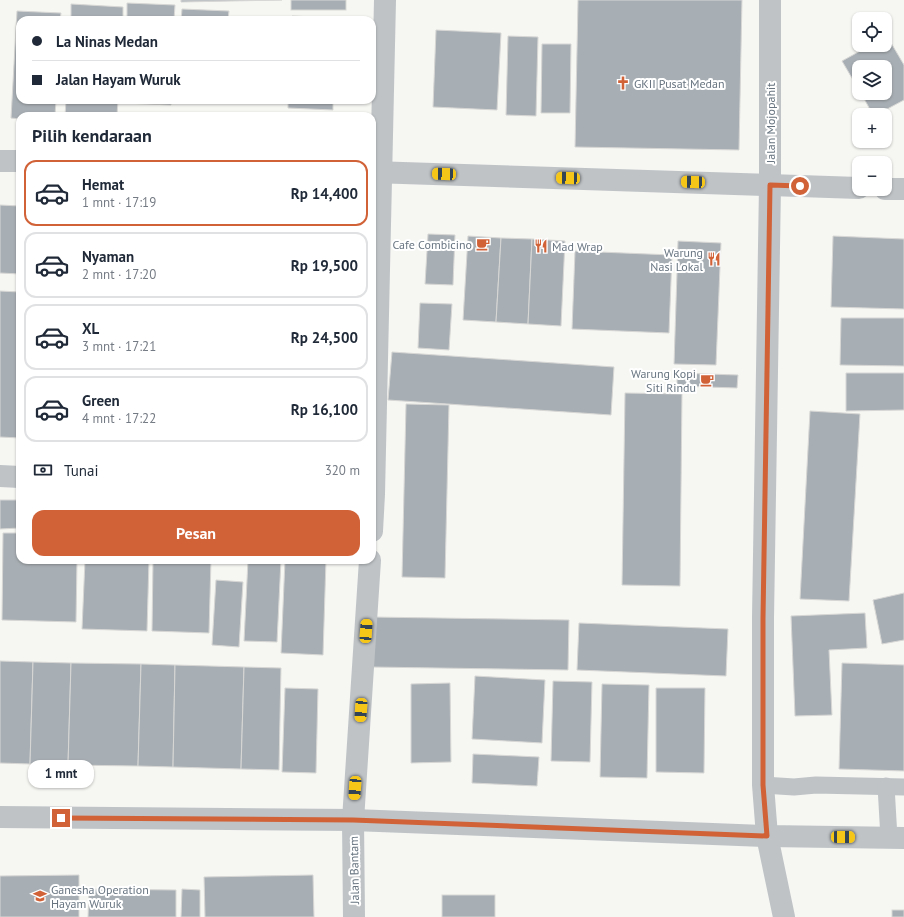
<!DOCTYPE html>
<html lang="id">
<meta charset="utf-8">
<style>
:root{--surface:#fff;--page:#f6f6f7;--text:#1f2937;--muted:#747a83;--line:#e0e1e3;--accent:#d16238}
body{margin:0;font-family:"PT Sans",sans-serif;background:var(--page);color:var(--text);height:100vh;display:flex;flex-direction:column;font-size:15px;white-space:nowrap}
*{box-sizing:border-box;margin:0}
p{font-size:13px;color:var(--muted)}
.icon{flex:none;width:22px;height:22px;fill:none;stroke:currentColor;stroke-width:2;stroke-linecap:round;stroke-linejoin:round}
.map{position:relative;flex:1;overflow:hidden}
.panel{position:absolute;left:16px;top:112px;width:360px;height:452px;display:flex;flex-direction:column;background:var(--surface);border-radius:12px;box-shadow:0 1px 3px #0004}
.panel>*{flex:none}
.hud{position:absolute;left:16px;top:16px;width:360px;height:88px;border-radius:12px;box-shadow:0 1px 3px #0004;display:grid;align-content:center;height:88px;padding:0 16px;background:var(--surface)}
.buttons{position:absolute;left:852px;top:12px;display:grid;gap:8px}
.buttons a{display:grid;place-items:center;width:40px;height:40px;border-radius:8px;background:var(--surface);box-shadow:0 1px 3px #0004;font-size:20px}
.end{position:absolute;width:18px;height:18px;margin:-9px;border:5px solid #d16238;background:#fff;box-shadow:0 0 0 2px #fff}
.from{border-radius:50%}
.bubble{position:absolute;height:28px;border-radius:12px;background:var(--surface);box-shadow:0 1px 3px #0004;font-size:13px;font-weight:700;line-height:28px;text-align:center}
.car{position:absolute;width:12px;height:24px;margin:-12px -6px;border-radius:5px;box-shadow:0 0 3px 1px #0007;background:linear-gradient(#f5c518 24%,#345 0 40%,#f5c518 0 76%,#345 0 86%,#f5c518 0)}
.hud b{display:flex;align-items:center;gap:14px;height:38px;font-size:15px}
.hud b+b{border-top:1px solid var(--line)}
.hud i{width:10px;height:10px;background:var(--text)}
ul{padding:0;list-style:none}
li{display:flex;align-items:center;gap:12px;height:66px;margin:0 8px 6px;padding:0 8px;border:2px solid var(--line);border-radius:12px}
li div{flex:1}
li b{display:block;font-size:15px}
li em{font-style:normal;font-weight:700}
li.on{border-color:var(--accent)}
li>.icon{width:36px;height:36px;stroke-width:1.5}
h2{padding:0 16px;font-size:18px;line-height:48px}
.pay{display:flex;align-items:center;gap:10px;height:44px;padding:0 16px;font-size:15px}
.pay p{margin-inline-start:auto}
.action{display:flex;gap:8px;margin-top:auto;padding:8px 16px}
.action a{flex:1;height:46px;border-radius:12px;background:var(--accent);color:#fff;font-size:16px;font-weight:700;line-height:46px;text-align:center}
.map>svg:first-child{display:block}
</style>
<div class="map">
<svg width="904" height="917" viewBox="0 0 904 917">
<rect width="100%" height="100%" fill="#f6f6f3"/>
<g fill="#a8afb4" stroke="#d7d7d5">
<path d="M181,0h101l-101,2z"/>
<rect x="291" y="0" width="55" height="10"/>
<path d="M578,0h164l-3,150 -164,-3z"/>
<path d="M127,3l48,2 -1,15h-47z"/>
<path d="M71,4l52,3v13h-52z"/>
<path d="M182,9l47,2 -1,9h-47z"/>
<path d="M17,11l44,2 -1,7h-40v80h36l-1,16h-35v3l-9,-1z"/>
<path d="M292,16l45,2v2h-46z"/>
<path d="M436,30l65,3 -4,77 -64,-3z"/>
<path d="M508,36l30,1 -2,79 -30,-1z"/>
<path d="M887,36l17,29v35l-28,15h-3l-12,-22h24v-26h-26v23l-17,-29 29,-16h14v-8z"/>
<path d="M542,44h29l-1,69h-29z"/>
<path d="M66,100h52l-1,16h-52z"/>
<path d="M123,100h48v5l-48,-2z"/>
<path d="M288,100h45v10l-45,-2z"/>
<path d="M292,114l75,1 -76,1z"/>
<path d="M0,205l20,1v68l-20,-1z"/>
<path d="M428,234l27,1 -2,50 -28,-1z"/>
<path d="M468,236l33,2 -5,84 -33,-2z"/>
<path d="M833,236l71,3v70l-73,-2z"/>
<path d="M501,238l31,1 -4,85 -32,-2z"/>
<path d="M532,239l33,2 -4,85 -33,-2z"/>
<path d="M678,241l43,2 -5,122 -42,-1z"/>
<path d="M575,251l97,4 -3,78 -97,-4z"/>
<path d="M0,291l20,1v146l-20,-1z"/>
<path d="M420,303l32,1 -3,46 -31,-2z"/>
<path d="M841,318h63v48l-64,-1z"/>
<path d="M392,352l222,15 -3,48 -223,-15z"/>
<path d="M677,373l61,2 -1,13 -60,-2z"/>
<path d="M846,373h58v37l-58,1z"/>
<path d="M625,393l57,1 -2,192 -58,-1z"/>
<path d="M406,404l43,1 -4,173 -43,-1z"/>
<path d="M810,411l50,3 -11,187 -49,-2z"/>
<path d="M0,500h20v28l-20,1z"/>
<path d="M3,533h17v27h57l-1,62 -74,-2z"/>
<path d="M85,560h64l-2,71 -65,-2z"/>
<path d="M153,560h58l-2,73 -57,-2z"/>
<path d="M248,560h33l-4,82 -33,-1z"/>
<path d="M285,560h41l-3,95 -42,-2z"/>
<path d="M216,580l27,2 -4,65 -27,-2z"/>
<path d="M904,593v47l-22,4 -9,-44z"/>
<path d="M865,613l2,35 -38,2 3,65 -37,1 -4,-100z"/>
<path d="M372,617l197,3 -1,50 -197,-3z"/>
<path d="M579,623l149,6 -2,47 -149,-6z"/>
<path d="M0,661l33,1 -3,102 -30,-1z"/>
<path d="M33,662l38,1 -3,102 -38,-1z"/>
<path d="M71,663l70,1 -3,102 -70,-1z"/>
<path d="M842,663l62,2v106l-65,-2z"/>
<path d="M141,664l34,1 -2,102 -35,-1z"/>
<path d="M175,665l69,2 -3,102 -68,-2z"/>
<path d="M244,667l37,1 -2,102 -38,-1z"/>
<path d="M475,676l70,4 -3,63 -70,-4z"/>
<path d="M553,681l39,1 -2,80 -39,-1z"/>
<path d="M450,683l1,79 -40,1v-79z"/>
<path d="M602,684l47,1 -2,93 -47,-1z"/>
<path d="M285,688l33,1 -2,84 -34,-1z"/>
<path d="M656,688h49l-1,85 -48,-1z"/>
<path d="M473,754l66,3 -2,29 -65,-3z"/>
<path d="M79,875v42h-79v-41z"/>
<path d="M313,875l1,42h-109l-1,-40z"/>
<path d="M89,889l87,1v27h-88z"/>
<path d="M182,889l18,1v27h-19z"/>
<rect x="442" y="895" width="53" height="22"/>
<rect x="892" y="910" width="12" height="7"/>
</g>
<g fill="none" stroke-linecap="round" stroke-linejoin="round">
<g stroke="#bfc3c6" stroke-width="17">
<path d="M763,785l31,2 22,-2 88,2"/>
<path d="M886,786l3,52"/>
</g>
<g stroke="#bfc3c6" stroke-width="22">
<path d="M770,0v185l-7,433v167l4,51 17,81"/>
<path d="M0,161h20"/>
<path d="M372,172l487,16"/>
<path d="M885,189h19"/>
<path d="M0,476l20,1"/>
<path d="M372,531l2,-37 11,-494"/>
<path d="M0,817l353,3 414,16 137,2"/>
<path d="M354,917l-1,-97 17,-260"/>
</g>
</g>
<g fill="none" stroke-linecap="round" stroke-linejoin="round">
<path stroke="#d16238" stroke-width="5" d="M61,818l292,2 414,16 -4,-51v-167l7,-433 30,1"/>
</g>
<defs>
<g id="church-bare" transform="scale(1.08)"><path d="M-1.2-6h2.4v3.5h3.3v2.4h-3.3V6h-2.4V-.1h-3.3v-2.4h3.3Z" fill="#d16238" stroke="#fff" stroke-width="2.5" paint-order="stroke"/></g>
<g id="cafe-bare" transform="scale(1.08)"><path d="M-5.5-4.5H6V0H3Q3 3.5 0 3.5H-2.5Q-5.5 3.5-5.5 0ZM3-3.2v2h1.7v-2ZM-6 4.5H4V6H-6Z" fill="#d16238" stroke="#fff" stroke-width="2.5" paint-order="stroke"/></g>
<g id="restaurant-bare" transform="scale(1.08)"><path d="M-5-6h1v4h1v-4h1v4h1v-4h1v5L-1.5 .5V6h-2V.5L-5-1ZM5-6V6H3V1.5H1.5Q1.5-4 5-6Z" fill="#d16238" stroke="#fff" stroke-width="2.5" paint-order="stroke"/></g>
<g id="school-bare" transform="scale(1.08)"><path d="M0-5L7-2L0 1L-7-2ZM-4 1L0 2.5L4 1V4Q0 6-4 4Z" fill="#d16238" stroke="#fff" stroke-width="2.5" paint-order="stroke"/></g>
</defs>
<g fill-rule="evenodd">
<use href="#church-bare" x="623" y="83"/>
<use href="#cafe-bare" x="483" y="244"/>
<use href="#restaurant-bare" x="541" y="246"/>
<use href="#restaurant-bare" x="714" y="259"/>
<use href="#cafe-bare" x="707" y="380"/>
<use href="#school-bare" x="40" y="896"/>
</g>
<g text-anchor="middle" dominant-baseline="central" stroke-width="4" stroke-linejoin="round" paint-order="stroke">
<g font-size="12" fill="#687581" stroke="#fff" text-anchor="start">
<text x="634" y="83">GKII Pusat Medan</text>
<text x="472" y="244" text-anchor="end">Cafe Combicino</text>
<text x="552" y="246">Mad Wrap</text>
<text x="703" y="252" text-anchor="end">Warung<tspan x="703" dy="14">Nasi Lokal</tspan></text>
<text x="696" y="373" text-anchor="end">Warung Kopi<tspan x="696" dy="14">Siti Rindu</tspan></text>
<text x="51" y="889">Ganesha Operation<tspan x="51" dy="14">Hayam Wuruk</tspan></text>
</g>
<g font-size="12" fill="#687581" stroke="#fff">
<text transform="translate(770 123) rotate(-90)">Jalan Mojopahit</text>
<text transform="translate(354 870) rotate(-91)">Jalan Bantam</text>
</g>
</g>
</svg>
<div class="buttons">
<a><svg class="icon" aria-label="locate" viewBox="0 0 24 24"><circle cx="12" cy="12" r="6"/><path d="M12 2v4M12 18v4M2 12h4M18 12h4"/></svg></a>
<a><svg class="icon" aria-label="layers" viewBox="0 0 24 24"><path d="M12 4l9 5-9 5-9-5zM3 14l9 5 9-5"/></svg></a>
<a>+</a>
<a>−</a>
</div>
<i class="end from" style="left:800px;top:186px"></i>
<i class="end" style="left:61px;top:818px"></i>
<div class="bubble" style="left:28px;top:760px;width:66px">1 mnt</div>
<i class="car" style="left:444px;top:174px;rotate:272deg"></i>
<i class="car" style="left:568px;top:178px;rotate:272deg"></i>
<i class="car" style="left:693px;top:182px;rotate:272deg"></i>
<i class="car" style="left:366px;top:631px;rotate:4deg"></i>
<i class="car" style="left:361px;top:710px;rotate:184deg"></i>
<i class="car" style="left:355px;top:788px;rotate:184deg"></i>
<i class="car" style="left:843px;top:837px;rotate:91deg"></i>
<div class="hud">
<b><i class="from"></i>La Ninas Medan</b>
<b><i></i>Jalan Hayam Wuruk</b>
</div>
<section class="panel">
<h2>Pilih kendaraan</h2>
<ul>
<li class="on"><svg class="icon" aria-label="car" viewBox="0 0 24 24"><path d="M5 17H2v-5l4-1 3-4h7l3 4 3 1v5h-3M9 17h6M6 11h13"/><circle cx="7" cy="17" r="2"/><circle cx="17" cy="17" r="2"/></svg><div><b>Hemat</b><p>1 mnt · 17:19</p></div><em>Rp 14,400</em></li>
<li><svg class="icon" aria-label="car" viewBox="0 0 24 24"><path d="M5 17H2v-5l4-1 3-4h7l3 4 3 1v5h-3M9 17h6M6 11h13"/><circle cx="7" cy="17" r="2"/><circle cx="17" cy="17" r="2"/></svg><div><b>Nyaman</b><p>2 mnt · 17:20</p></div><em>Rp 19,500</em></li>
<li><svg class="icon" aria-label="car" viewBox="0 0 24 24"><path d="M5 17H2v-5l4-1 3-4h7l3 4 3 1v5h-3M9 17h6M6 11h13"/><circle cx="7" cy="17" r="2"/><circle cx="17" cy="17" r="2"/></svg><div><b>XL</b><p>3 mnt · 17:21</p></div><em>Rp 24,500</em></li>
<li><svg class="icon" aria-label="car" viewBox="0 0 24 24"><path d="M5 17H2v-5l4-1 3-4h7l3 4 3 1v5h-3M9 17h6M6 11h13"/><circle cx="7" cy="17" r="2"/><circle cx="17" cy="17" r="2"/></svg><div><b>Green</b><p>4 mnt · 17:22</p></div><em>Rp 16,100</em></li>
</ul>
<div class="pay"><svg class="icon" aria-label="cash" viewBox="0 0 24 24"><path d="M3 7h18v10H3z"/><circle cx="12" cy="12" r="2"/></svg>Tunai<p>320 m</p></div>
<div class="action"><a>Pesan</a></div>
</section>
</div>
